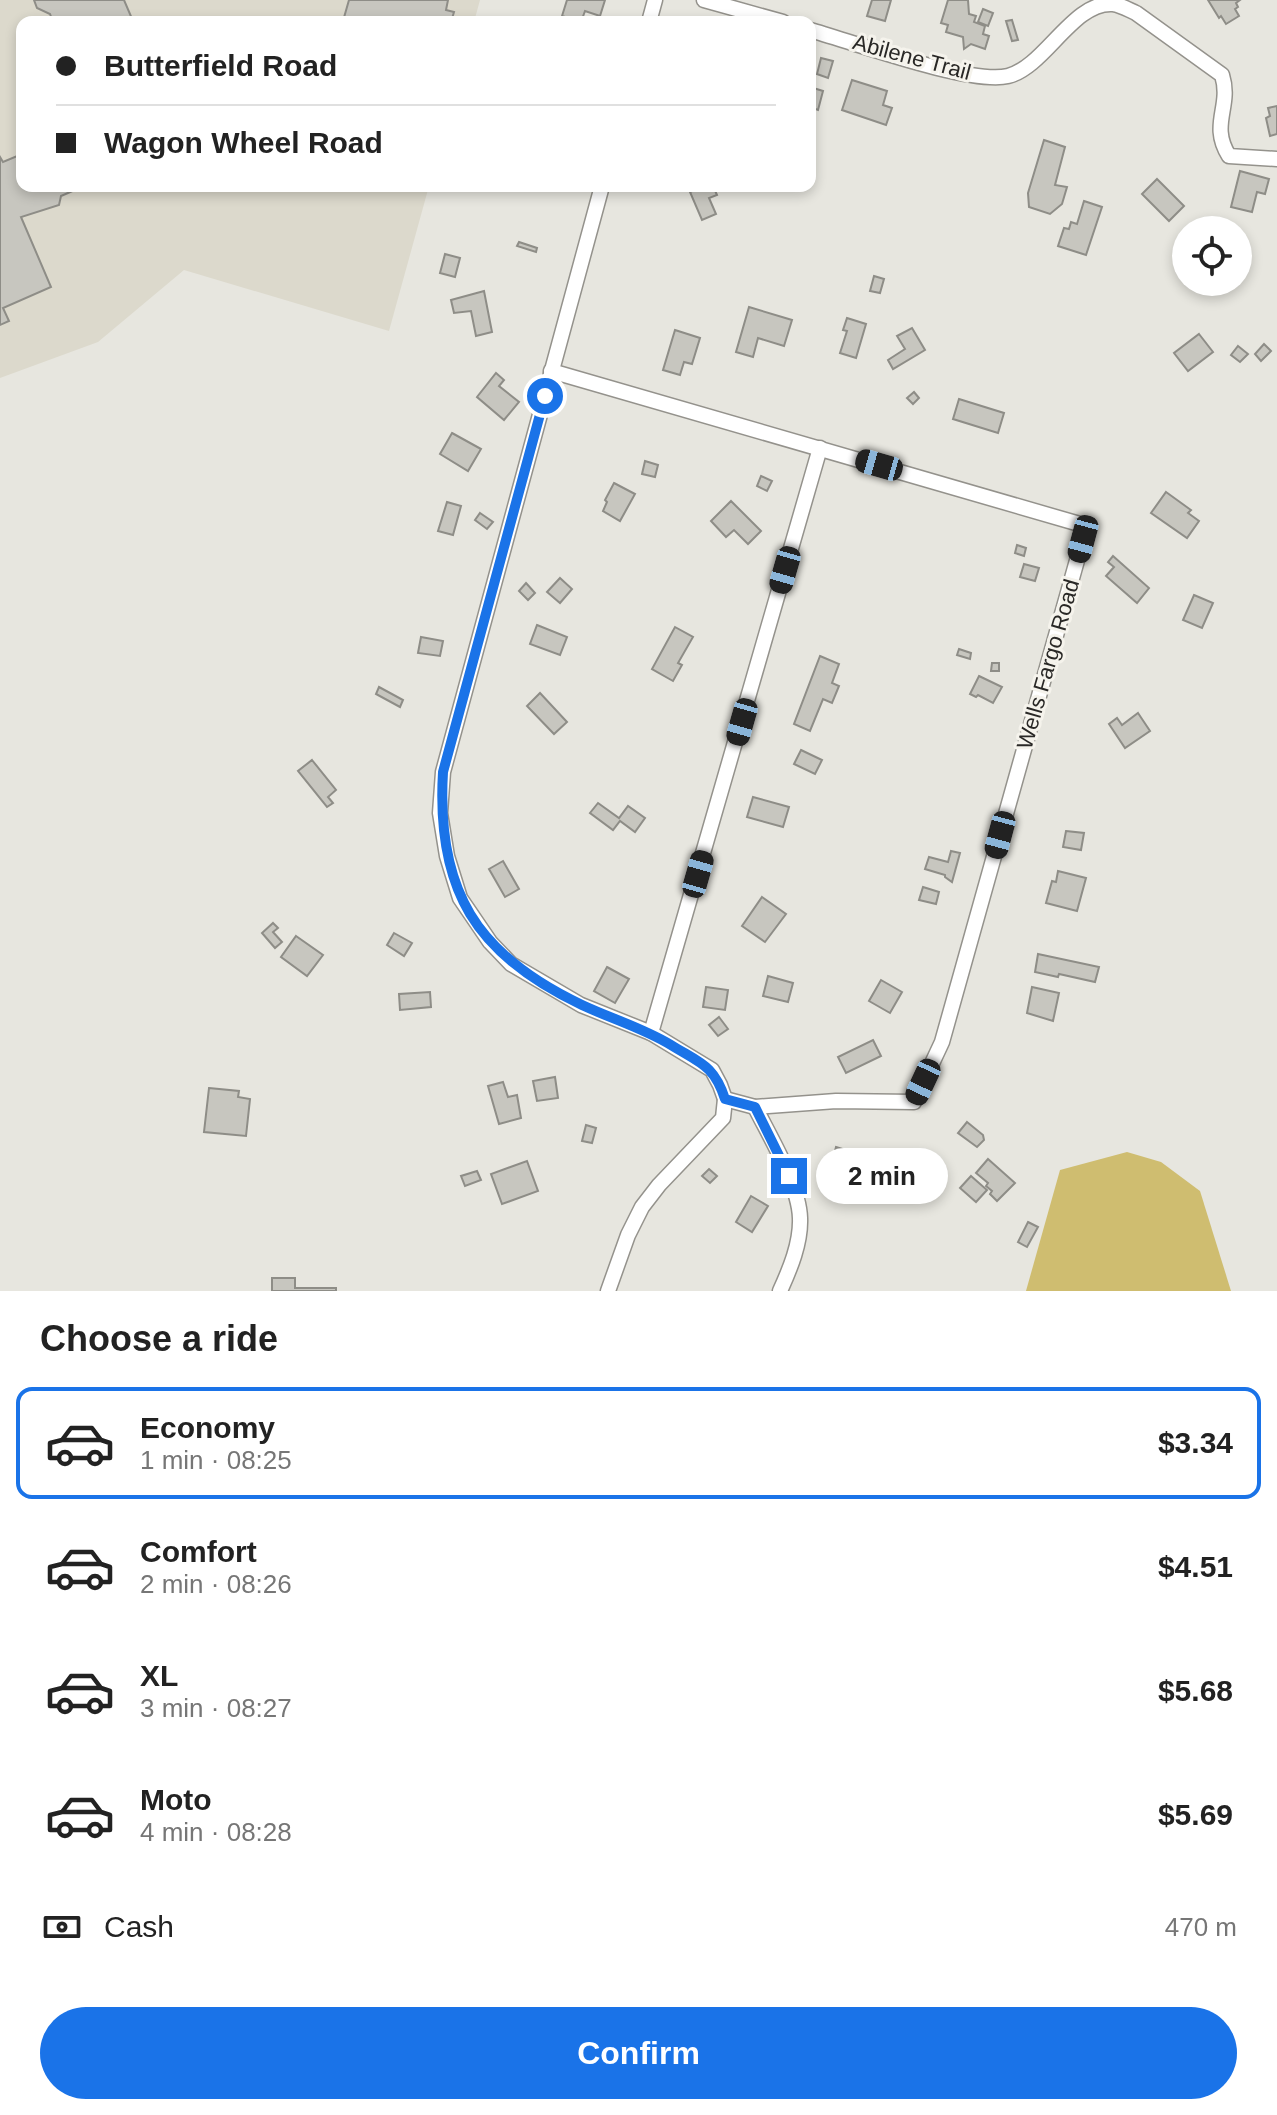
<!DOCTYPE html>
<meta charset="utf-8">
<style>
:root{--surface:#fff;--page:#f6f6f6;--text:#222;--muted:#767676;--line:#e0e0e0;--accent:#1a73e8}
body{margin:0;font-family:Helvetica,sans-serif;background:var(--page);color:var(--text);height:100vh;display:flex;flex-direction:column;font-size:30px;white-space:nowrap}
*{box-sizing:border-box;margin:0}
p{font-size:26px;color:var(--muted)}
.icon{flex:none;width:44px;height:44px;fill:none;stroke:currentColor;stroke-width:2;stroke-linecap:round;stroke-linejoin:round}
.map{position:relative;height:1291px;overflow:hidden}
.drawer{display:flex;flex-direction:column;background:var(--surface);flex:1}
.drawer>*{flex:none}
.banner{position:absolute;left:16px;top:16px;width:800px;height:176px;border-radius:16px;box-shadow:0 4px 12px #0003;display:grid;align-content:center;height:176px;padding:0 40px;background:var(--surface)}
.buttons{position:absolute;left:1172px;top:216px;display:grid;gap:16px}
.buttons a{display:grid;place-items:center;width:80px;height:80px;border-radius:50%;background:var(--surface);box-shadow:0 4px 12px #0003;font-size:40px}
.end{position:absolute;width:36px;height:36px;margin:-18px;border:10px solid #1a73e8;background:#fff;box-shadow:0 0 0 4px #fff}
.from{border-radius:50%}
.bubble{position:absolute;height:56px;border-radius:28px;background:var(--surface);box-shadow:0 4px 12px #0003;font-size:26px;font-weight:800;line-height:56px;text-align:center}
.car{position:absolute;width:24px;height:48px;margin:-24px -12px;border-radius:10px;box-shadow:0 0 6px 2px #0007;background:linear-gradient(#222 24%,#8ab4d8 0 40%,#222 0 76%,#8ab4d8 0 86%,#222 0)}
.banner b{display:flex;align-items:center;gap:28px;height:76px;font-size:30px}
.banner b+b{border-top:2px solid var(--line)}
.banner i{width:20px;height:20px;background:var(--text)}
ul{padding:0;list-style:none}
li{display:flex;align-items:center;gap:24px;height:112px;margin:0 16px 12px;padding:0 24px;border:4px solid transparent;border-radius:16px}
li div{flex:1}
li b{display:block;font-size:30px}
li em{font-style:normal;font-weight:800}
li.active{border-color:var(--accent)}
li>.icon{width:72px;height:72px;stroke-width:1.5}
h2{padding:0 40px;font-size:36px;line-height:96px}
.pay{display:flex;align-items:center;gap:20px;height:88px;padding:0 40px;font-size:30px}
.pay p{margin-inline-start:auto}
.button{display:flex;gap:16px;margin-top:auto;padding:16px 40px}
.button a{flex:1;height:92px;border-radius:48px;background:var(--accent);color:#fff;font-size:32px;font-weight:800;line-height:92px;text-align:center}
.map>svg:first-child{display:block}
</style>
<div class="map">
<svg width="1277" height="1291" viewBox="0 0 1277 1291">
<rect width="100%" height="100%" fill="#e7e6df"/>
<path fill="#dcd9cc" d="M0,0h480l-6,22h-452v164h407l-40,145 -205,-61 -86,72 -98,36z"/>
<path fill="#cfbd70" d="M1127,1152l34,10 39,29 31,100h-205l34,-121z"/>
<g fill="#c7c6bf" stroke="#8e8d87" stroke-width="2">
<path d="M34,0h90l9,21 -80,1 -3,-8 -13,-6z"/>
<path d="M349,0h99l-2,10 8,2 -3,10h-103l-5,-1z"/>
<path d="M567,0h38l-5,16 -15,-5 -4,11 -19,-6z"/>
<path d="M872,0h19l-6,21 -18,-5z"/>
<path d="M948,0h20l1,14 7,2 -2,6 11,4 -2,8 6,2 -4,13 -14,-5 -7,5 -1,-12 -17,-5 2,-7 -7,-2z"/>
<path d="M1208,0h32l-4,3 2,4 -3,2 4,7 -13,8 -5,-8 -2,2z"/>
<path d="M983,9l10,4 -5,13 -10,-4z"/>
<path d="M1012,20l6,20 -6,1 -6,-20z"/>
<path d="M821,58l12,3 -5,17 -11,-4z"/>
<path d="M852,80l35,11 -4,14 9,3 -6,17 -44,-15z"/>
<path d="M810,87l13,4 -5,19 -8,-3z"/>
<path d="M1277,106v28l-7,2 -4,-18 4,-2 -2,-8z"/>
<path d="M1044,140l21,7 -10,38 12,2 -5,17 -12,10 -21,-7 -1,-14z"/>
<path d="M22,154v32h62l-23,10 -2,9 -38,12 30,70 -48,21 6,13 -9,4v-168l3,5z"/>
<path d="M1240,171l29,8 -4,15 -8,-2 -5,20 -21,-5z"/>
<path d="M1157,179l27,27 -15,15 -27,-27z"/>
<path d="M703,186h10l4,9 -8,3 7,16 -14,6 -12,-28z"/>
<path d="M1084,201l18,6 -16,48 -28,-9 6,-18 5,1 2,-7 6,2z"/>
<path d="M519,242l18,6 -1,4 -19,-6z"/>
<path d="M445,254l15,4 -5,19 -15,-4z"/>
<path d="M874,276l10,3 -4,14 -10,-2z"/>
<path d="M484,291l8,41 -16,4 -5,-25 -17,2 -3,-13z"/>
<path d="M749,307l43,13 -8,26 -26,-8 -5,19 -17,-5z"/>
<path d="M847,318l19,6 -10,34 -16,-5 7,-22 -4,-1z"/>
<path d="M912,328l13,22 -32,19 -5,-9 17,-11 -8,-13z"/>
<path d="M675,330l25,8 -8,26 -8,-2 -4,13 -17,-5z"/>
<path d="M1199,334l14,18 -25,19 -14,-18z"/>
<path d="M1264,344l7,7 -10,10 -6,-7z"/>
<path d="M1238,346l10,8 -8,8 -9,-7z"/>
<path d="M496,373l8,7 -5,6 20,16 -15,18 -27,-23z"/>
<path d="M914,392l5,6 -6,6 -6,-6z"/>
<path d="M959,399l45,14 -6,20 -45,-14z"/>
<path d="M452,433l29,16 -13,22 -28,-17z"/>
<path d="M645,461l13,4 -3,12 -13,-3z"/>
<path d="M761,476l11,5 -5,10 -10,-5z"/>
<path d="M614,483l21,11 -15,27 -17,-10 4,-9 -2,-2z"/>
<path d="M1166,492l25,18 -3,3 11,8 -12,17 -36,-25z"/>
<path d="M731,501l30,30 -13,13 -14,-14 -8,7 -15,-16z"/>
<path d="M447,502l14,4 -8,29 -15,-4z"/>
<path d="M480,513l13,9 -6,7 -12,-9z"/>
<path d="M1017,545l9,3 -2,8 -9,-3z"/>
<path d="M1113,556l36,32 -12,15 -31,-27 8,-9 -6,-5z"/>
<path d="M1024,564l15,4 -4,13 -15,-4z"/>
<path d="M560,578l12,11 -12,14 -13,-11z"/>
<path d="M526,583l9,10 -7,7 -9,-9z"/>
<path d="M1194,595l19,8 -11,25 -19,-8z"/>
<path d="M537,625l30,12 -7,18 -30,-11z"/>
<path d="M675,627l18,10 -15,26 4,2 -9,16 -21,-12z"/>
<path d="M421,637l22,4 -3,15 -22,-3z"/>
<path d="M959,649l12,4 -1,6 -13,-4z"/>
<path d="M820,656l19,8 -7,19 7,3 -7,17 -9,-4 -13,32 -16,-7z"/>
<path d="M992,663h7v8h-8z"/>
<path d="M979,676l23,11 -9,16 -15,-8 -2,2 -6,-3z"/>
<path d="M379,687l24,13 -3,7 -24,-13z"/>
<path d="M540,693l27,29 -13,12 -27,-28z"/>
<path d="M1138,713l12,18 -25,17 -16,-24 8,-6 5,7z"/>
<path d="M801,750l21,10 -7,14 -21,-10z"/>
<path d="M312,760l24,30 -8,7 5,6 -6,4 -29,-36z"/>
<path d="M753,797l36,10 -6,20 -36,-10z"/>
<path d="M598,803l21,15 9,-12 17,12 -10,14 -15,-11 -7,9 -23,-17z"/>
<path d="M1066,831l18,2 -3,17 -18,-3z"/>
<path d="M951,851l9,2 -8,29 -7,-5v-2l-20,-6 4,-12 19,5z"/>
<path d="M503,861l16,28 -14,8 -16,-28z"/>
<path d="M1058,871l28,7 -9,33 -31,-8 6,-22 4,1z"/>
<path d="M923,887l16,5 -3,12 -17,-4z"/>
<path d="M762,897l24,17 -21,28 -23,-16z"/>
<path d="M273,923l5,5 -5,4 9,10 -7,6 -13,-15z"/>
<path d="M394,933l18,10 -8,13 -17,-11z"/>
<path d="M296,936l27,19 -16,21 -26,-19z"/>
<path d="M1038,954l61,13 -4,15 -36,-8 -1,3 -23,-5z"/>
<path d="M607,967l22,12 -14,24 -21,-12z"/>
<path d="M768,976l25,7 -5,19 -25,-6z"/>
<path d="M881,980l21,12 -12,21 -21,-12z"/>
<path d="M706,987l22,3 -3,20 -22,-3z"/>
<path d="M1032,987l27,6 -6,28 -26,-8z"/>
<path d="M430,992l1,15 -31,3 -1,-16z"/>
<path d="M719,1017l9,12 -10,7 -9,-11z"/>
<path d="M873,1040l8,16 -35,17 -8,-16z"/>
<path d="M555,1077l3,21 -21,3 -4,-20z"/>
<path d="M503,1082l5,15 9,-2 4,23 -22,6 -11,-38z"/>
<path d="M209,1088l30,3 -1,6 12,2 -4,37 -42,-4z"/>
<path d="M967,1122l16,13 1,5 -7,7 -19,-14z"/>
<path d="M586,1125l10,3 -4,15 -10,-2z"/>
<path d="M836,1147l26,8 -6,22 -26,-7z"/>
<path d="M988,1159l27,24 -18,18 -7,-7 2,-3 -6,-5 2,-3 -12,-10z"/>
<path d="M527,1161l11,30 -36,13 -11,-30z"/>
<path d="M709,1169l8,7 -7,7 -8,-7z"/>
<path d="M477,1171l4,9 -16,6 -4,-10z"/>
<path d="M971,1176l16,14 -11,12 -16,-14z"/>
<path d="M751,1196l17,10 -16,26 -16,-10z"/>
<path d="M1028,1222l10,5 -11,20 -9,-5z"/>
<path d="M272,1278h23v10h41v3h-64z"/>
</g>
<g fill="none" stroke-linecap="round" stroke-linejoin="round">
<g stroke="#94928c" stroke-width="17">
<g id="minor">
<path d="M704,0l79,22"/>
<path d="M649,22l6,-22"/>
<path d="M810,30c43,12 160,55 198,46 37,-9 65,-75 105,-72 8,1 16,6 23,9l86,62c10,32 -13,49 7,81l48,3"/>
<path d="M602,186l-159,586 -3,41 7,43 13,42 30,44 21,22 70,41 70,28 61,37 8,15 5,14 -2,19 -64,67 -17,22 -14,28 -20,56"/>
<path d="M551,371l532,154v14l-141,503 -28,60 -78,-1 -81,6 -30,-8"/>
<path d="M651,1033l169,-585"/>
<path d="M755,1107c15,30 44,78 45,111 1,25 -10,51 -20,73"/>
</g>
</g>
<use href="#minor" stroke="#fff" stroke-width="14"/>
</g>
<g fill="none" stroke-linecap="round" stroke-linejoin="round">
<path stroke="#1a73e8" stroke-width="10" d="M545,396l-102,376c-7,118 33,183 139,233 30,14 61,23 89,40 29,18 43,20 54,54l30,8 34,69"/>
</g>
<g text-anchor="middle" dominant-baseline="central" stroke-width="6" stroke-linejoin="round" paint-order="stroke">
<g font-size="22" fill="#292826" stroke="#f5f3ec">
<text transform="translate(912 57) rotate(15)">Abilene Trail</text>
<text transform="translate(1048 664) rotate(-74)">Wells Fargo Road</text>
</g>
</g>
</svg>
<div class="buttons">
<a><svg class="icon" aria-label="locate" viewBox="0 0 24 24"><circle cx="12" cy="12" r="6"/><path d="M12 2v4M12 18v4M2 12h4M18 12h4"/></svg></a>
</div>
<i class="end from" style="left:545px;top:396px"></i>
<i class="end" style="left:789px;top:1176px"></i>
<div class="bubble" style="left:816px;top:1148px;width:132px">2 min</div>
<i class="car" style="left:879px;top:465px;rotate:286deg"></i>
<i class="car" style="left:1083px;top:539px;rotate:195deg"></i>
<i class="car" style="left:785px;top:570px;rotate:196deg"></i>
<i class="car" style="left:742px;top:722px;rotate:196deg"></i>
<i class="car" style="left:1000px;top:835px;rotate:195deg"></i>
<i class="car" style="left:698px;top:874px;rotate:16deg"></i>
<i class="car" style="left:923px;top:1082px;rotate:205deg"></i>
<div class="banner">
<b><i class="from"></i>Butterfield Road</b>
<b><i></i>Wagon Wheel Road</b>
</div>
</div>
<section class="drawer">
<h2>Choose a ride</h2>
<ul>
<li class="active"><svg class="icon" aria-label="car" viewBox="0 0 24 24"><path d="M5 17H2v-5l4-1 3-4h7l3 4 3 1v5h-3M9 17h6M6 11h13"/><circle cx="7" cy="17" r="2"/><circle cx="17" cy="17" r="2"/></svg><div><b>Economy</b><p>1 min · 08:25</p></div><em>$3.34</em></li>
<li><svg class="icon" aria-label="car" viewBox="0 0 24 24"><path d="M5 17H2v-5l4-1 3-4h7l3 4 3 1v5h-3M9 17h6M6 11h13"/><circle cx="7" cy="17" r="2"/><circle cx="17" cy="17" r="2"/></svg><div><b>Comfort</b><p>2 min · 08:26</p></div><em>$4.51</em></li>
<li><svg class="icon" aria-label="car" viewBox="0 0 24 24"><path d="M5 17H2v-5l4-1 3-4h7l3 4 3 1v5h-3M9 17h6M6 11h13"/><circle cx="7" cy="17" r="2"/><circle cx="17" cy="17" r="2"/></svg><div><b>XL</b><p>3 min · 08:27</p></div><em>$5.68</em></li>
<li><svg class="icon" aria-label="car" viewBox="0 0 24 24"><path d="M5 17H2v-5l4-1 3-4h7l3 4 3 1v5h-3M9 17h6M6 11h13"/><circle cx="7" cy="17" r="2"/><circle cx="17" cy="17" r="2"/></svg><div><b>Moto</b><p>4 min · 08:28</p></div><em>$5.69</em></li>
</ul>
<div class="pay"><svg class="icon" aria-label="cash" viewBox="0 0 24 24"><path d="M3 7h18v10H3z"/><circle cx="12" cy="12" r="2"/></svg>Cash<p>470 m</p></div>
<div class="button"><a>Confirm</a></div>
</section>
